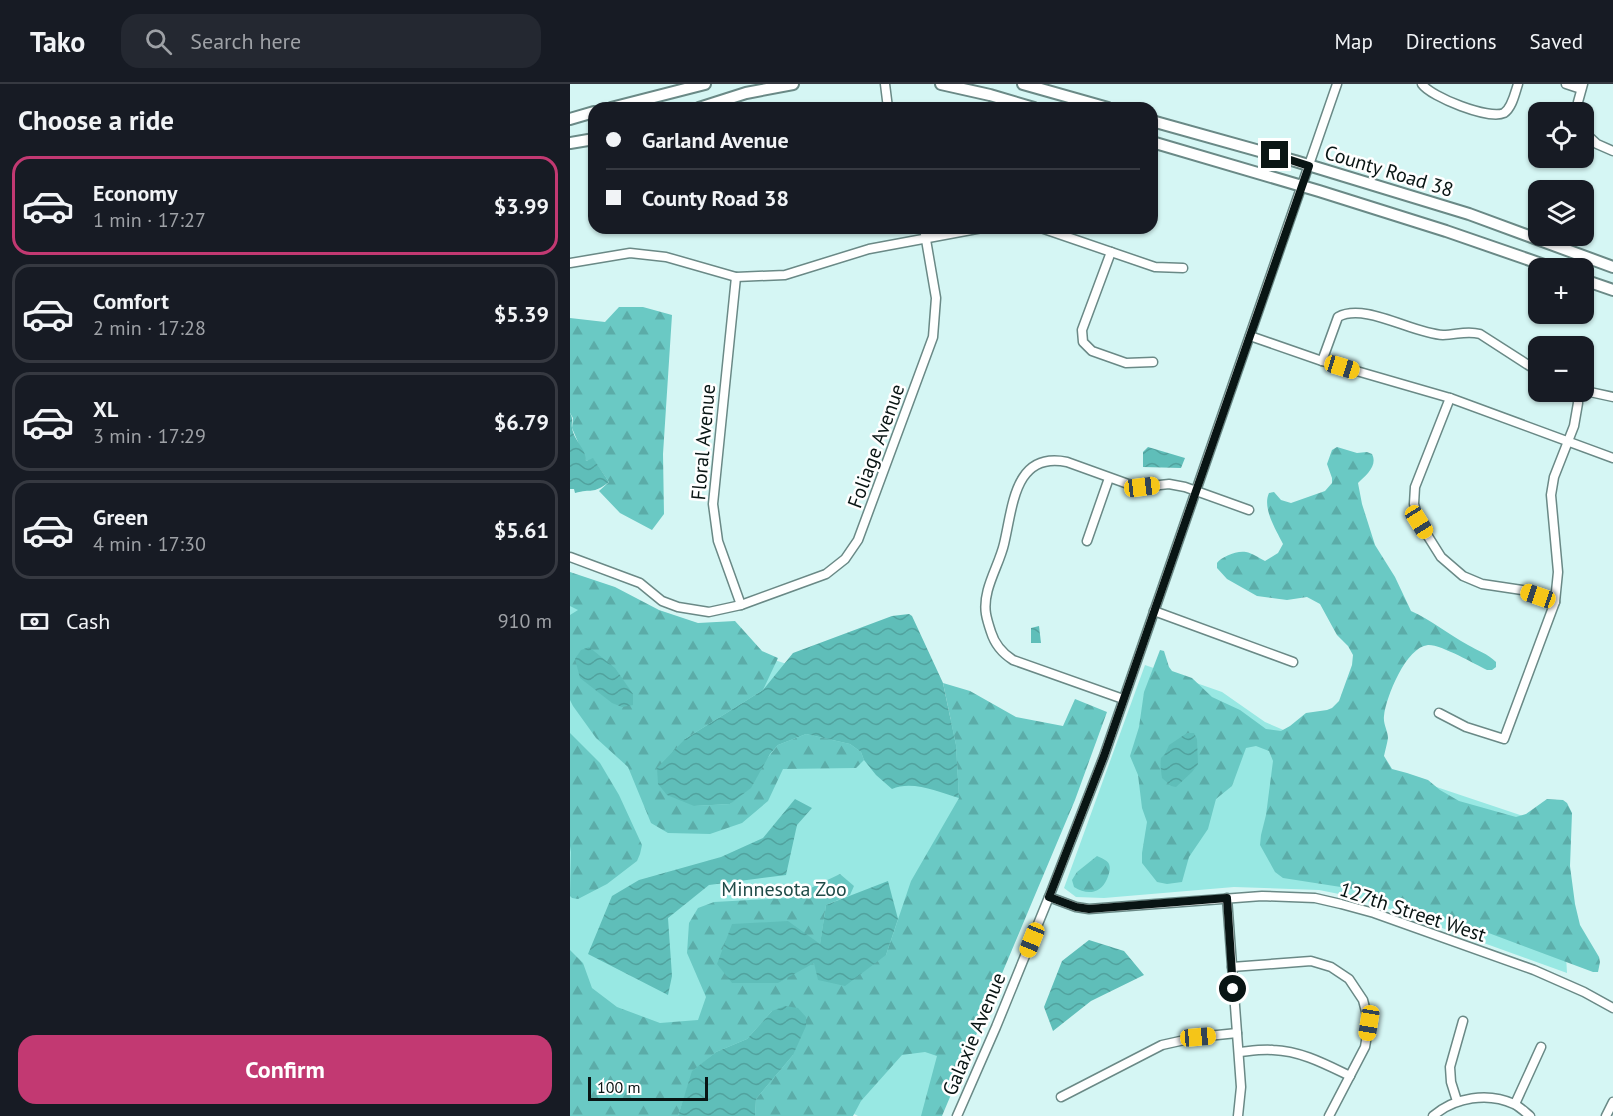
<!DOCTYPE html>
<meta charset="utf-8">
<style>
:root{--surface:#171b24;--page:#242831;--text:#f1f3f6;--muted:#9ea1a6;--line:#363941;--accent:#c23972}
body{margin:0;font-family:"PT Sans",sans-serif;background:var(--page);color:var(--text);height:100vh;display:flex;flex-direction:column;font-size:22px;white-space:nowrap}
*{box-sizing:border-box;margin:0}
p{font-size:20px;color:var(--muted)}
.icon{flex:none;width:33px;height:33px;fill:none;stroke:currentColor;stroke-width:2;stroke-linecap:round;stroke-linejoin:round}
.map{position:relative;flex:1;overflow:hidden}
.side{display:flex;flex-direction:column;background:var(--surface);width:570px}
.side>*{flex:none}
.top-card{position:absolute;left:18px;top:18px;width:570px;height:132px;border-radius:18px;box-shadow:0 2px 4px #0004;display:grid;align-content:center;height:132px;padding:0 18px;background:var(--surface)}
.controls{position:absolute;left:958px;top:18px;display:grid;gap:12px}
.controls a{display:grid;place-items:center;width:66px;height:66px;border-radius:12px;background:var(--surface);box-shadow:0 2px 4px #0004;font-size:30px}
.scale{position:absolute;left:18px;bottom:15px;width:120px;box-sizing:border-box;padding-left:6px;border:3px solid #091514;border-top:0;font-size:16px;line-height:21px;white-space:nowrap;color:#091514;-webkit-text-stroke:4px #fff;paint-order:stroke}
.end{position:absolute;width:27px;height:27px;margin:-14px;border:8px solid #091514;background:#fff;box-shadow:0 0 0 3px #fff}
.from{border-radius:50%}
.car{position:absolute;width:18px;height:36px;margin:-18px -9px;border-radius:8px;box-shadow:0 0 4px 2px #0007;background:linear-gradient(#f5c518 24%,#345 0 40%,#f5c518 0 76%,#345 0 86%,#f5c518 0)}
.top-card b{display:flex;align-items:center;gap:21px;height:57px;font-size:22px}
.top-card b+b{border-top:2px solid var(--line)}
.top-card i{width:15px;height:15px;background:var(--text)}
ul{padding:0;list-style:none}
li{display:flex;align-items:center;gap:18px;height:99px;margin:0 12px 9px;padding:0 6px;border:3px solid var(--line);border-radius:18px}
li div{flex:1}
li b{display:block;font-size:22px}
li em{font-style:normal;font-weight:800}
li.current{border-color:var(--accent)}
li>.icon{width:54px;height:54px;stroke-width:1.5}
h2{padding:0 18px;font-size:27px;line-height:72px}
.pay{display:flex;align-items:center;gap:15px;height:66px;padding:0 18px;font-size:22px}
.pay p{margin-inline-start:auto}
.primary-button{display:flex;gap:12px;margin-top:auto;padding:12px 18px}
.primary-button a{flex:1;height:69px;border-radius:18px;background:var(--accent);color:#fff;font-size:24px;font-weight:800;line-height:69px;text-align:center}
header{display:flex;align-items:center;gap:36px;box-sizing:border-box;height:84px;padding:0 30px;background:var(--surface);border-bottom:2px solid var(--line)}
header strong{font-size:28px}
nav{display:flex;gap:33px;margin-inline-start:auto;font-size:21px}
.search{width:420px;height:54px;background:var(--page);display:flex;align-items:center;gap:15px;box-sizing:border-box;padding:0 21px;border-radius:18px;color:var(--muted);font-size:22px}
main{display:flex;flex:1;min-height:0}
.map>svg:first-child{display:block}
</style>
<header>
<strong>Tako</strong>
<div class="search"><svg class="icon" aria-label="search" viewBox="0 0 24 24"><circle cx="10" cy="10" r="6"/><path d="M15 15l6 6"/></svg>Search here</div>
<nav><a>Map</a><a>Directions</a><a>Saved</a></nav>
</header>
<main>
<section class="side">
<h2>Choose a ride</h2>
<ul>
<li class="current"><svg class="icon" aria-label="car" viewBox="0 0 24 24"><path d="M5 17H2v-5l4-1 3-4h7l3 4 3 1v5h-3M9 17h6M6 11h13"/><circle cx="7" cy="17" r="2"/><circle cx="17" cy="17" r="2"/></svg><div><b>Economy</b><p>1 min · 17:27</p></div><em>$3.99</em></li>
<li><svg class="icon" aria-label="car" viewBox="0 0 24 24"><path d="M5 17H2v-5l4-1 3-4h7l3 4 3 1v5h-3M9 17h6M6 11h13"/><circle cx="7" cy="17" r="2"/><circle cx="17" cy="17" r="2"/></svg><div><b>Comfort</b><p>2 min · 17:28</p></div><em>$5.39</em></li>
<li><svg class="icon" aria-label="car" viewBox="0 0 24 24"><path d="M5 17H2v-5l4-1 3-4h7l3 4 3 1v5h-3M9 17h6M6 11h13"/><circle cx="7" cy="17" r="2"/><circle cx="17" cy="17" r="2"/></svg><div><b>XL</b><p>3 min · 17:29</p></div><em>$6.79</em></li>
<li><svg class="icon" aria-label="car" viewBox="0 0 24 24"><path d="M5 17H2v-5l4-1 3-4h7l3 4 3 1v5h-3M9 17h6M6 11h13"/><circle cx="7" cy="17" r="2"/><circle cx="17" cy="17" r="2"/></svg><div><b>Green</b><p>4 min · 17:30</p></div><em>$5.61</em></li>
</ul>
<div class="pay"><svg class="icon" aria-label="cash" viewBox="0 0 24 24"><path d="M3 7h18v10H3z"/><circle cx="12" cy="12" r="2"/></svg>Cash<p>910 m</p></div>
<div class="primary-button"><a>Confirm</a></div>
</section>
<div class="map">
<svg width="1043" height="1032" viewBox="0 0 1043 1032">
<defs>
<pattern id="forest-firs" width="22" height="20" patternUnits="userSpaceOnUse" patternTransform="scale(1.5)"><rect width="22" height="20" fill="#6ac9c4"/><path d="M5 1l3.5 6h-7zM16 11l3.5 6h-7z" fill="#5baca8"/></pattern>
<pattern id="water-waves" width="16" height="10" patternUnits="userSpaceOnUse" patternTransform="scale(1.5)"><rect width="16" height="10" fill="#5fbeb9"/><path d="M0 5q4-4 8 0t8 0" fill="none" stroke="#51a29e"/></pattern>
</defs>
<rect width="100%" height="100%" fill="#d5f6f4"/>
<g fill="#98e8e3">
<path d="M0,511l160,50 283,95 -75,376h-80l-34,-17 -13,17h-241z"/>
<path d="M575,581l77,27 43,30 82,35 179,60 32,-4 9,160 -208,-75 -40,-8 -85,-3 -130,11 -28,-1 -12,-9z"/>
</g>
<g fill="url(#forest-firs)">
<path d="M49,223h24l29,8 -9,139 1,60 -12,16 -32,-17 -21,-22 10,-9 -16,-23 -7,2 -14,-33 1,-10 -3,-5v-95l35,4z"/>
<path d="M767,363l20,6 10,-1 5,2c6,12 -6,21 -14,29l4,21 13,41 20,32 16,34c20,9 37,23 57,34 10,6 19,8 28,17v5l-4,3h-5c-12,-6 -47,-26 -59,-25 -22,2 -42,52 -44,71 -1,8 4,15 4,22 -1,6 -3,13 -4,18l8,13 15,4 21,7 12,10 19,11 57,16 10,-3 21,-15 16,1 4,3 5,10 -2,53 5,38 5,21 19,32 1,5 -2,10h-5l-131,-49 -29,-8 -73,-25 -77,-12 -8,-6 -15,-27 1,-10 5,-20 7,-54 -4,-10 -13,-5 -10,2 -14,38 -16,13 -8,30 -19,28 -7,25 -15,2 -10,-2 -15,-19v-10l5,-31 -5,-14 -4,-33 -8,-19 9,-29 5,-35 16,-42 4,1 5,16 3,4 20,7 20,19 28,13 26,19 15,2 9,-5 16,-13 21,-3 5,-2 7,-7 13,-36 1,-10 -5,-9 -11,-11 -5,-9 -12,-22 -13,-7 -20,3 -30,-4 -30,-17 -10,-11v-5c4,-6 20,-13 29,-11 6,1 13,6 19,9l13,-8 5,-9c-7,-14 -21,-36 -14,-51l5,-1 7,8 10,3 34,-12 7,-8v-5l-5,-14 5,-14z"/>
<path d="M0,488l45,15 44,23 39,13 37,-2 27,30 16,7 -15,32 -78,49 9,67 36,-2 48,-59 28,-11 44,10 11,8 3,8 -8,8 -73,1 -15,32 -26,22 -32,11 -42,-1 -17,-10 -23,-56 -32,-29 -23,-32 -3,-6v-85l8,-5 -8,-4z"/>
<path d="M373,599l27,8 46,26 47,9 12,-27 32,13 -32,88 -133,316h-21l16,-60 -12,-4 -23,3 -41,46 -8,15h-98l1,-17 37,-44 -21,-44 -25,28 -31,13 -23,19 -15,45h-108v-166l13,13 9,25 25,19 43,16 38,-3 8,-23 -19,-44 2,-30 9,-15 16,-6 76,-4 50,-24 14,12 -4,9 -24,10 -6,40 -5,18 71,-8 25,-74 48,-83 -3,-53z"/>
<path d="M0,649l30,30 19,32 23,50 -2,9 -3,7 -30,23 -29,15 -6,-1 -2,-2 1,-44 -1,-6z"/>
<path d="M527,772c4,2 10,4 12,8 2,5 0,10 -2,15 -6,14 -19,17 -33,8l-2,-7 5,-8z"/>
</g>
<g fill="url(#water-waves)">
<path d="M0,329c4,7 1,9 2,15 2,13 14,20 14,33l7,-3 16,24c-17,13 -17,6 -34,11l-1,-4h-4z"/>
<path d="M578,363l37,11 -4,10 -38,-1v-15z"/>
<path d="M339,530l3,2 31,67 13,62 3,53c-20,-6 -47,-18 -67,-9l-16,-14 -12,-15 -3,-8 -11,-8 -44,-10 -28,11 -8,9 -19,34 -21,16 -36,2 -27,-11 -9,-11 -1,-16 28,-29 78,-49 30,-37 99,-37z"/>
<path d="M469,542l2,17h-10v-15z"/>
<path d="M19,563l26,21 18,26v11l-11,2 -10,-4 -32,-25 -5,-19 6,-9z"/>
<path d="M617,649h7l3,6 1,25 -6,8 -16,15 -5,-1 -9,-8c-1,-7 -2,-14 -1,-20l4,-4 4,-9z"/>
<path d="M225,715l17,9 -15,17 -11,50 -77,10 -41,33 4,58 -4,19 -80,-41 24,-58 27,-16 82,-23 42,-19z"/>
<path d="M318,797l10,38 -12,36 -41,31 -27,-6 -4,-17 -36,20h-46l-15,-19 15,-40 56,-3 32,23 6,-39z"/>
<path d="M519,856l35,11 20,24 -53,26 -38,30 -9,-24 18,-46z"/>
<path d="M215,922l13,2 8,9v9l-13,29 -37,44 -1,17h-77l14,-45 24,-19 31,-13 25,-28z"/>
</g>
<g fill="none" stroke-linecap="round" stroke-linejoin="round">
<g stroke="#6a8986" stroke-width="11">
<g id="minor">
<path d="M315,0l3,24"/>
<path d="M852,0c9,13 67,36 82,29 8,-5 11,-20 14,-29"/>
<path d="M996,0l15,5"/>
<path d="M1008,28v-10l5,-18"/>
<path d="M1014,48l13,12 16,7"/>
<path d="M471,144l114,39 28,1"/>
<path d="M541,168l-29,78 1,12 9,9 34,12 27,-1"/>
<path d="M0,179l60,-10 36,4 70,20 49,-2 84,-26 113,-21"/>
<path d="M166,193l-23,227 5,37 23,64"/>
<path d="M680,252l72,25 128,37 163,60"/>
<path d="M752,277l16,-44c27,-15 75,17 105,18 14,0 23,-5 37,-1l59,38"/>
<path d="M1007,310l13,-2 23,5"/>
<path d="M880,314l-35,89 -1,17 5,18 22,35 22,19 19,8 40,6 33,12"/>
<path d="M517,457l22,-63"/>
<path d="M0,473l70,26 22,18 16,6 31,5 32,-7 85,-31 19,-15 13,-19 75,-203 3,-39 -12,-70"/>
<path d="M584,527l139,51"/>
<path d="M553,615l-110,-39c-11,-7 -18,-15 -22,-28 -2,-6 -4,-12 -5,-18 -4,-24 13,-48 18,-70 9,-37 10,-93 63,-82l61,22 14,3 27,-3 16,3 64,23"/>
<path d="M869,629l27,14 38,12 51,-137 3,-30 -7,-77 3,-18 20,-51 4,-23 -1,-9"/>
<path d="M479,813l27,10 13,2 173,-13 53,2 26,6 33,9 160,57 50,22 29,16"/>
<path d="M657,814l14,189 -3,29"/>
<path d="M662,883l79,-6 20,6 18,12 14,21 6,23 -4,24 -36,69"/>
<path d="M669,968c11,-1 23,-3 34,-2 28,1 52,14 77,26"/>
<path d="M491,1013l101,-52 36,-8 39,-4"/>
<path d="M887,1017l-6,-19 -1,-15 13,-46"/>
<path d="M945,1020l26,-57"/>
<path d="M387,1032l39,-89 53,-130 55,-141 233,-672"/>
<path d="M863,1032c22,-19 55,-24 81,-12 6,3 11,8 16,12"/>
<path d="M1036,1032l7,-14"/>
</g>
</g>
<g stroke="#6a8986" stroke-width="14">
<g id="major">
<path d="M371,0l49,11 44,13"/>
<path d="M453,0l85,24"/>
<path d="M41,24l94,-24"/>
<path d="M129,24l47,-15 47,-9"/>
<path d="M0,35l24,-7"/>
<path d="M582,37l143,40 174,53 144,53"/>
<path d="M582,58l167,49 127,40 107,37"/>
<path d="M0,59l24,-4"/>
<path d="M1014,196l29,10"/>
</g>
</g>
<use href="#minor" stroke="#fff" stroke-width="8"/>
<use href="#major" stroke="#fff" stroke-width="10"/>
</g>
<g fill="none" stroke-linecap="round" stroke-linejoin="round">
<path stroke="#091514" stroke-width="8" d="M663,905l-6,-91 -138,11 -13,-2 -27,-10 55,-141 205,-590 -34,-11"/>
</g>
<g text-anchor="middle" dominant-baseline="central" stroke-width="5" stroke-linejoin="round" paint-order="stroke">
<g font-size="20" fill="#091514" stroke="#fff">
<text transform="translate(819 87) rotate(17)">County Road 38</text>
<text transform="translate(133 358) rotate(-85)">Floral Avenue</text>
<text transform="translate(306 362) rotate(-70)">Foliage Avenue</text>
<text transform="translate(843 828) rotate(18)">127th Street West</text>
<text transform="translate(404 950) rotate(-67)">Galaxie Avenue</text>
</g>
<g font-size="20" fill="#1f4b48" stroke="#fff">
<text x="214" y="805">Minnesota Zoo</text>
</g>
</g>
</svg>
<div class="controls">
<a><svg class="icon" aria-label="locate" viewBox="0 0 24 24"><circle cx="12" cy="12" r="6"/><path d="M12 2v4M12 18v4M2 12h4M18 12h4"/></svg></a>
<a><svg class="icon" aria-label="layers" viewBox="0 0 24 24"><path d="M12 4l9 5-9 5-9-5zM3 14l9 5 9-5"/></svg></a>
<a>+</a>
<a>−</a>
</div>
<div class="scale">100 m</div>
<i class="end from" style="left:663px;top:905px"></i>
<i class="end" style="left:705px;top:71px"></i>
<i class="car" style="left:772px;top:283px;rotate:107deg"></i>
<i class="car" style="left:572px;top:403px;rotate:83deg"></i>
<i class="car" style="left:849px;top:438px;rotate:148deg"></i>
<i class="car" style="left:968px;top:512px;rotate:289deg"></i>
<i class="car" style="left:462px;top:856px;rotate:202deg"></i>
<i class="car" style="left:799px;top:939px;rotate:189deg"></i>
<i class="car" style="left:628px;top:953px;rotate:85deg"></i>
<div class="top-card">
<b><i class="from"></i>Garland Avenue</b>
<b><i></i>County Road 38</b>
</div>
</div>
</main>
